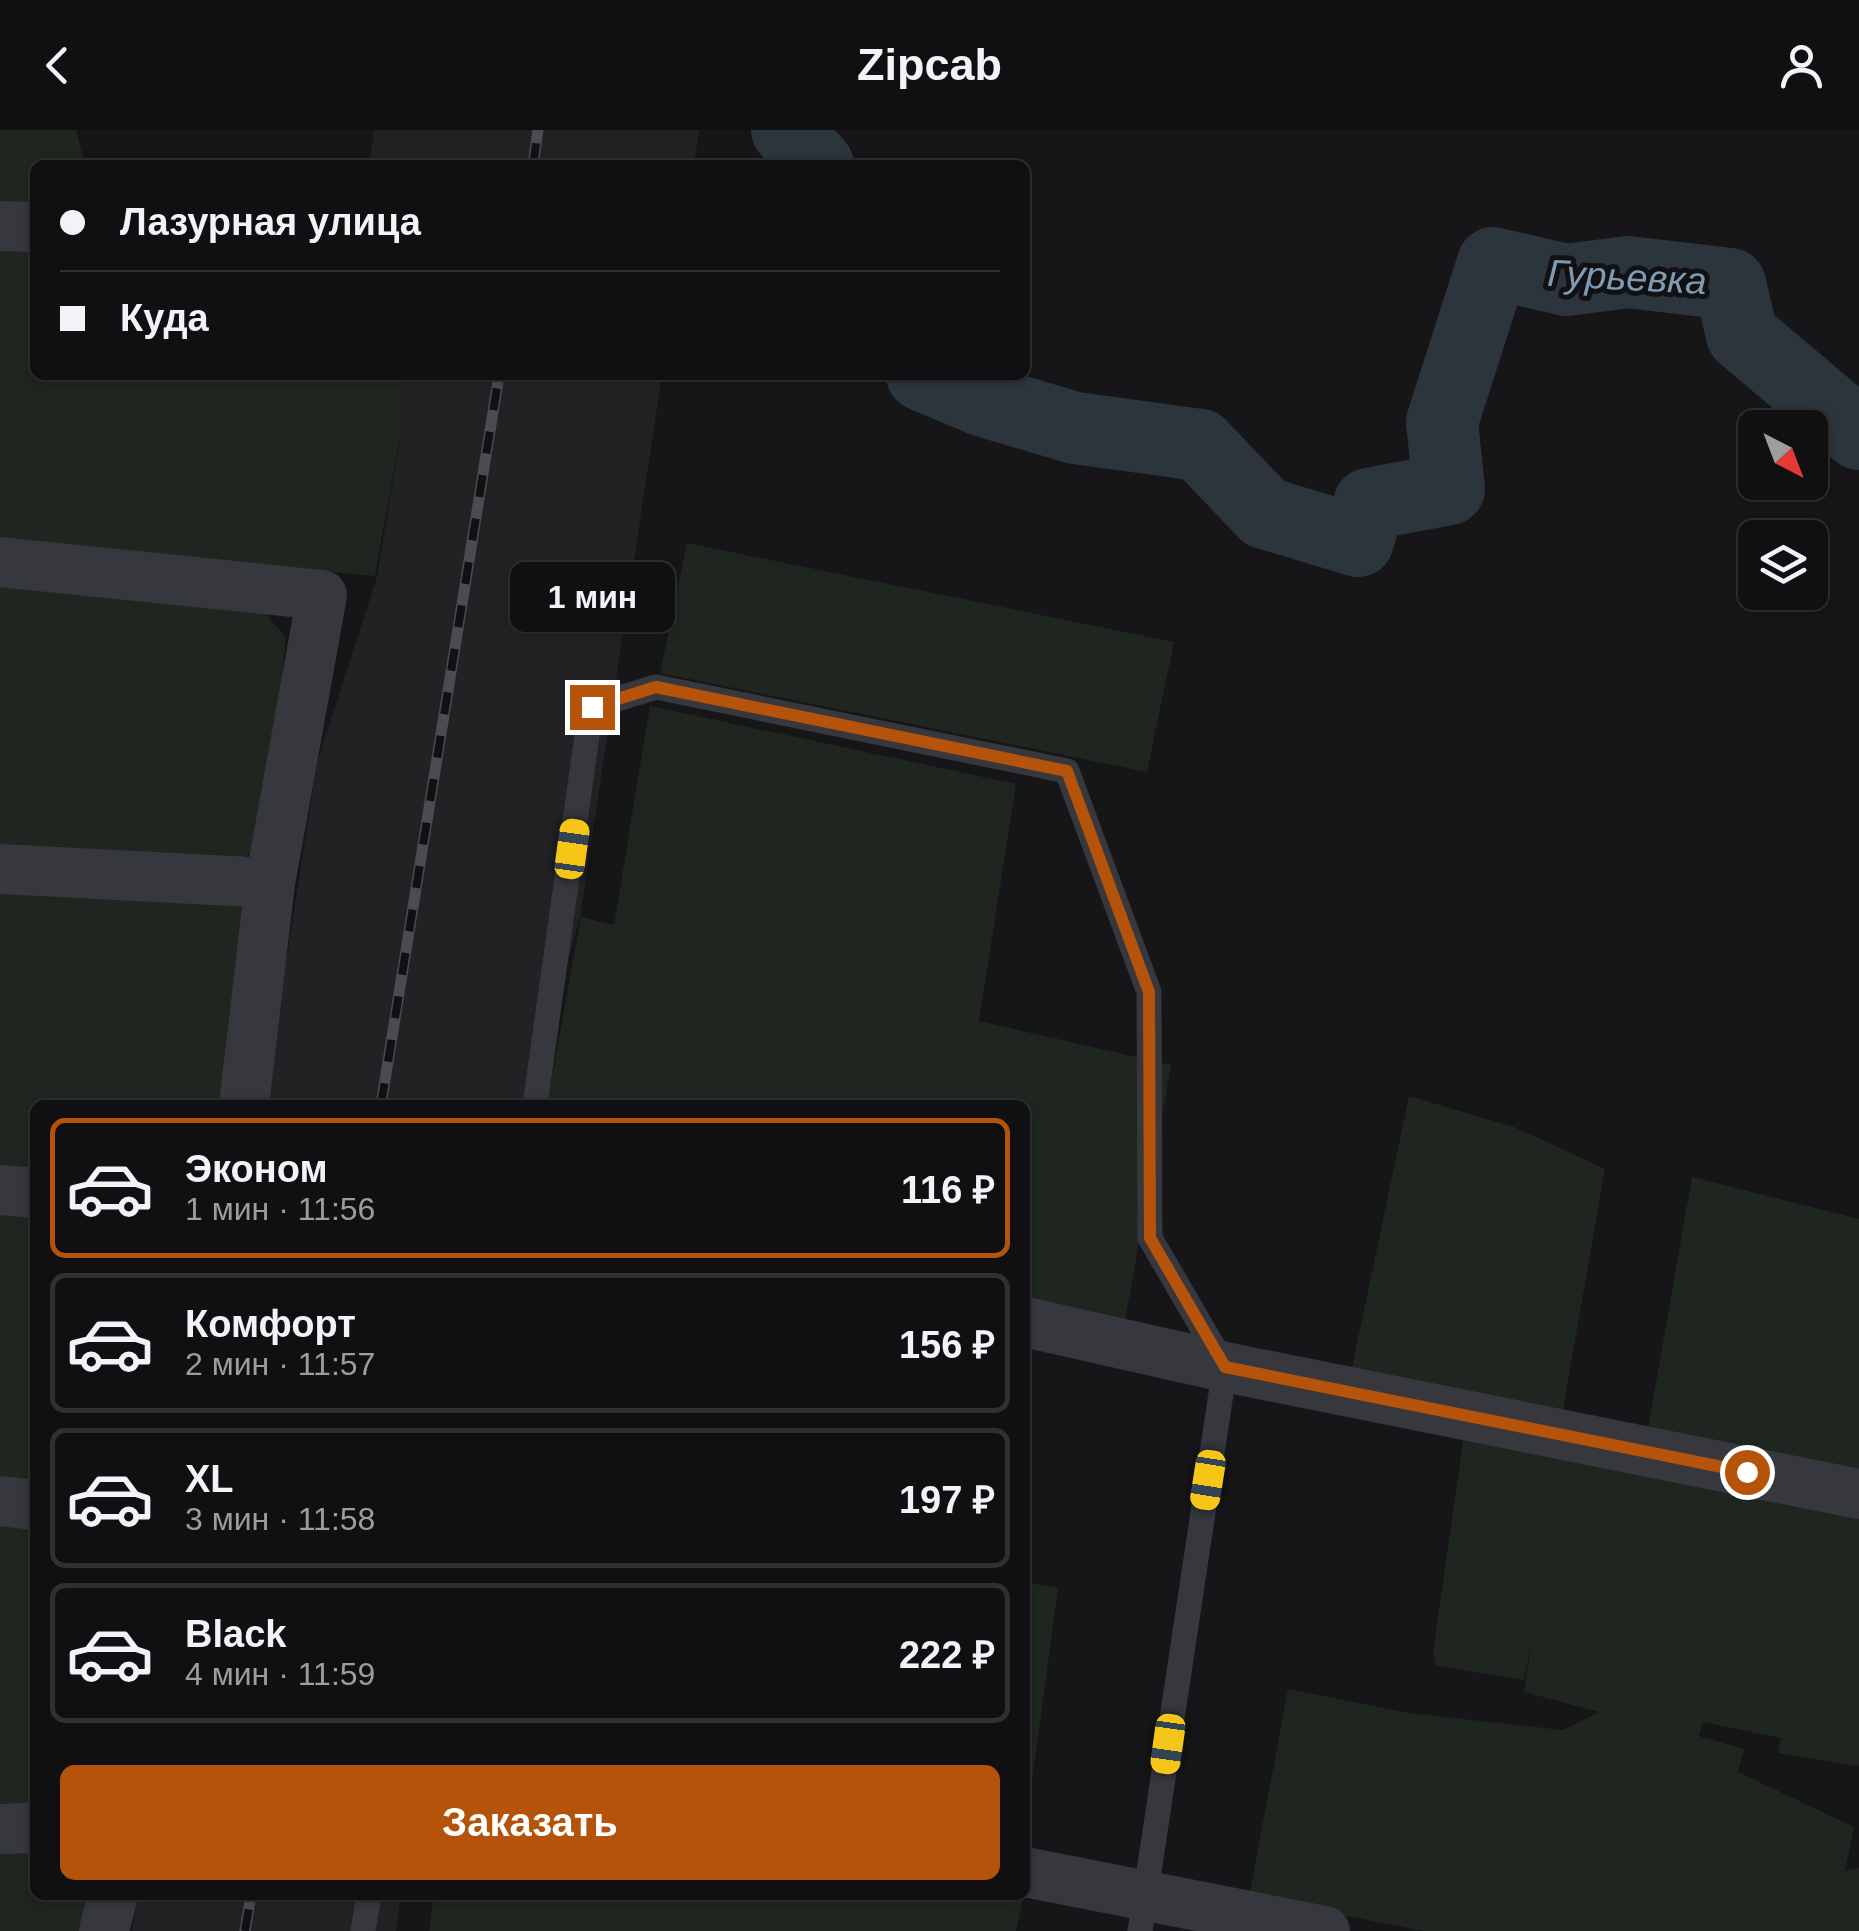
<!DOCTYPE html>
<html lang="ru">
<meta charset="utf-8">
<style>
:root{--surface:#101012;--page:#1e1e20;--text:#f1f3f6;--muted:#9c9d9f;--line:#303032;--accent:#b45309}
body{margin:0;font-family:Arial,sans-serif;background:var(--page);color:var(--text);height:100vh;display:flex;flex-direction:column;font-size:38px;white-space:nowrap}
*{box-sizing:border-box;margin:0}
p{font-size:32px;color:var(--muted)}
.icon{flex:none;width:55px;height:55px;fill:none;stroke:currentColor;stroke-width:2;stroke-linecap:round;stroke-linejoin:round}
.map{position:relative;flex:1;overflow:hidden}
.details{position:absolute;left:30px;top:970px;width:1000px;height:800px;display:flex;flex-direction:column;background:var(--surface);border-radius:15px;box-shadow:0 2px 8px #0004,0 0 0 2px var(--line)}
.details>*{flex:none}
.guide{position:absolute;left:30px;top:30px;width:1000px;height:220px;border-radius:15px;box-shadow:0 2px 8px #0004,0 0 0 2px var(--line);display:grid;align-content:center;height:220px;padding:0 30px;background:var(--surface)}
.needle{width:65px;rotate:138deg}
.fabs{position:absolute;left:1738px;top:280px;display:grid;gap:20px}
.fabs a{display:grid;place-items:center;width:90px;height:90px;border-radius:15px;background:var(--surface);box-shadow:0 2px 8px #0004,0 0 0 2px var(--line);font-size:50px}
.end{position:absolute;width:45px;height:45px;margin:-22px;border:12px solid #b45309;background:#fff;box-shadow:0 0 0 5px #fff}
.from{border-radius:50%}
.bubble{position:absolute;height:70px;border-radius:15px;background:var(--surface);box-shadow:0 2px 8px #0004,0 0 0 2px var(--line);font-size:32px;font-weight:600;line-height:70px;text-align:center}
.car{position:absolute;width:30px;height:60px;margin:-30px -15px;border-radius:12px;box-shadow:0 0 8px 2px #0007;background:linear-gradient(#f5c518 24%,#345 0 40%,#f5c518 0 76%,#345 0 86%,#f5c518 0)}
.guide b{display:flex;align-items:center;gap:35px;height:95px;font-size:38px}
.guide b+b{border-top:2px solid var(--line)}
.guide i{width:25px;height:25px;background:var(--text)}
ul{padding:18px 0 0;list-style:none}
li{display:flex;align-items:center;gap:30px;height:140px;margin:0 20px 15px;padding:0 10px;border:5px solid var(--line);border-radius:15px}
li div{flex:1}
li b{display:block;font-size:38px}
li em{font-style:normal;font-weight:600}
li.selected{border-color:var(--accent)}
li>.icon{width:90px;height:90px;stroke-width:1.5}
.cta{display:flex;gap:20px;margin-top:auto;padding:20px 30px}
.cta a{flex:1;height:115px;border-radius:15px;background:var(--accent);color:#fff;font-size:40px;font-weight:600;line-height:115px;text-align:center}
header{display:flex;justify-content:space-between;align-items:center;height:130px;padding:0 30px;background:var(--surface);font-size:45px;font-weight:600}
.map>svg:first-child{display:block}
</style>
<header><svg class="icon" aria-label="back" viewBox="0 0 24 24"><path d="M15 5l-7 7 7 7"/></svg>Zipcab<svg class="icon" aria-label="person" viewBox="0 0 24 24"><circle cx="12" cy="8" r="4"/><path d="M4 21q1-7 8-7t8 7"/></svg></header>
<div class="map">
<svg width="1859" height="1801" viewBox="0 0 1859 1801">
<rect width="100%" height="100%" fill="#161618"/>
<g fill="#222225">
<path d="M374,0h325l-5,35h-325z"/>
<path d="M399,245h263l-82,542 -52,188h-264l53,-342 60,-186 29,-176z"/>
<path d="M138,1765h263l-5,36h-264z"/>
</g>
<g fill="#1e261f">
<path d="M0,0h76l7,28 -6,7h-42v47l-35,-1z"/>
<path d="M0,112l35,3v130h364l7,27 -31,174 -147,-14 -228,-10z"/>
<path d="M687,413l487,99 -27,130 -487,-99z"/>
<path d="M0,452l259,24 27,32 -11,99 -21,113 -17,12 -237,-9z"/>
<path d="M650,576l366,78 -37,237 192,44 -48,267 -98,-20v-207h-478l34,-188 33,8z"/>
<path d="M0,753l238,12 15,14 -22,196h-196v74l-35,-2z"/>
<path d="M1409,966l105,31 91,42 -44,252 -211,-44z"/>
<path d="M1692,1047l167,42v262l-213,-41z"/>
<path d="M0,1077l35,2v279l-35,-4z"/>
<path d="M1464,1305l395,76v255l-81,-13 3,-15 -78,-16 -4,14 45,13 -6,23 116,55 -9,44 14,-3v63h-435l-175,-34 39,-208 121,24 154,17 36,-18 -75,-20 8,-53 -8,41 -88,-14 -3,-14z"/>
<path d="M0,1389l35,3v140l-6,3 6,1v145l-35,1z"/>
<path d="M1025,1452l33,6 -33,247z"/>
<path d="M0,1711l35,1v53h58l-6,36h-87z"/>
<path d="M434,1765h590l-8,36h-587z"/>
</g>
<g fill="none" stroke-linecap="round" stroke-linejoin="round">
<g stroke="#2c353c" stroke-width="72">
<path d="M787,0l31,35"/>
<path d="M922,245l62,26 91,27 125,17 65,68 93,28 11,-37 80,-15 -7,-67 51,-159 73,17 62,-8 102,12 12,51 117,99"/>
</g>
<g stroke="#37383d" stroke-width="25">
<path d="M535,975l56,-398 65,-20 411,84 82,221 1,246 75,129 -85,564"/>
<path d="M363,1801l6,-36"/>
</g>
<g stroke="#37383d" stroke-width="50">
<path d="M0,96l35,1"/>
<path d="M0,432l322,33 -52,288 -26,222"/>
<path d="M0,739l270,14"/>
<path d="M0,1060l35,3"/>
<path d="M1025,1192l200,45 634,127"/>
<path d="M0,1371l35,4"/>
<path d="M0,1699l35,-1"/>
<path d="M1025,1742l300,59"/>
<path d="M104,1801l9,-36"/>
</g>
<g stroke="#4a4c52" stroke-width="11">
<g id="rail">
<path d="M533,35l5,-35"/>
<path d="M381,975l118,-730"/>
<path d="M245,1801l6,-36"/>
</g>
</g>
<use href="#rail" stroke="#111113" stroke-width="8" stroke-dasharray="22" stroke-linecap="butt"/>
</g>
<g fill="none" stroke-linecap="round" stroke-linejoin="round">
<path stroke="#b45309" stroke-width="12" d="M592,577l64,-20 411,84 82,221 1,246 75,129 522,105"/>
</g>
<g text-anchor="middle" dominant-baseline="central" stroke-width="10" stroke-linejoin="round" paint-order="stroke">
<g font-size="38" font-style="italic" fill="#7f9bb3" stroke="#111113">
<text transform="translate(1627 147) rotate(3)">Гурьевка</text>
</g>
</g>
</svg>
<div class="fabs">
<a><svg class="needle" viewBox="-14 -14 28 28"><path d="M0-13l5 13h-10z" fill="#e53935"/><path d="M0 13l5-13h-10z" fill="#9c9d9f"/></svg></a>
<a><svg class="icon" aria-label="layers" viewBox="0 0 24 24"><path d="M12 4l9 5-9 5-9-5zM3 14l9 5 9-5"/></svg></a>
</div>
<i class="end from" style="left:1747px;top:1342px"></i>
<i class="end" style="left:592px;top:577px"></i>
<div class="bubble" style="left:510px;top:432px;width:165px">1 мин</div>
<i class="car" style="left:572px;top:719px;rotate:8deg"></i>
<i class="car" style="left:1208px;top:1350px;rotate:189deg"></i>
<i class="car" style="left:1168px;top:1614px;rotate:188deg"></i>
<div class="guide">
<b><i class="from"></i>Лазурная улица</b>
<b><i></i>Куда</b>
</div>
<section class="details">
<ul>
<li class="selected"><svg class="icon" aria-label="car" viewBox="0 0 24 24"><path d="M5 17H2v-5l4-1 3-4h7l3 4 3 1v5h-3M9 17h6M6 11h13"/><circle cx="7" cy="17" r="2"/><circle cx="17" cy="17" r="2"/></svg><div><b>Эконом</b><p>1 мин · 11:56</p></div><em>116 ₽</em></li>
<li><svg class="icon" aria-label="car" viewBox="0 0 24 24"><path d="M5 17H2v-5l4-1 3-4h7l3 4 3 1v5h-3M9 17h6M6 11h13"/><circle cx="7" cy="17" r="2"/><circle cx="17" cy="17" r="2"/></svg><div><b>Комфорт</b><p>2 мин · 11:57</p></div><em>156 ₽</em></li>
<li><svg class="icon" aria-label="car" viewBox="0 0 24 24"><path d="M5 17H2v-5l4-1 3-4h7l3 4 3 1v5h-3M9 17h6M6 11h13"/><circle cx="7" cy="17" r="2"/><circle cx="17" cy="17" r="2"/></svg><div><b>XL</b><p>3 мин · 11:58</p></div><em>197 ₽</em></li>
<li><svg class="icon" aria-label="car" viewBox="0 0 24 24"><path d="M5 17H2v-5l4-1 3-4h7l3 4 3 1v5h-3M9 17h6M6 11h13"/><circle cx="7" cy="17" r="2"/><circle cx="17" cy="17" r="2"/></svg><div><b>Black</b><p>4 мин · 11:59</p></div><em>222 ₽</em></li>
</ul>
<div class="cta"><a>Заказать</a></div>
</section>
</div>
